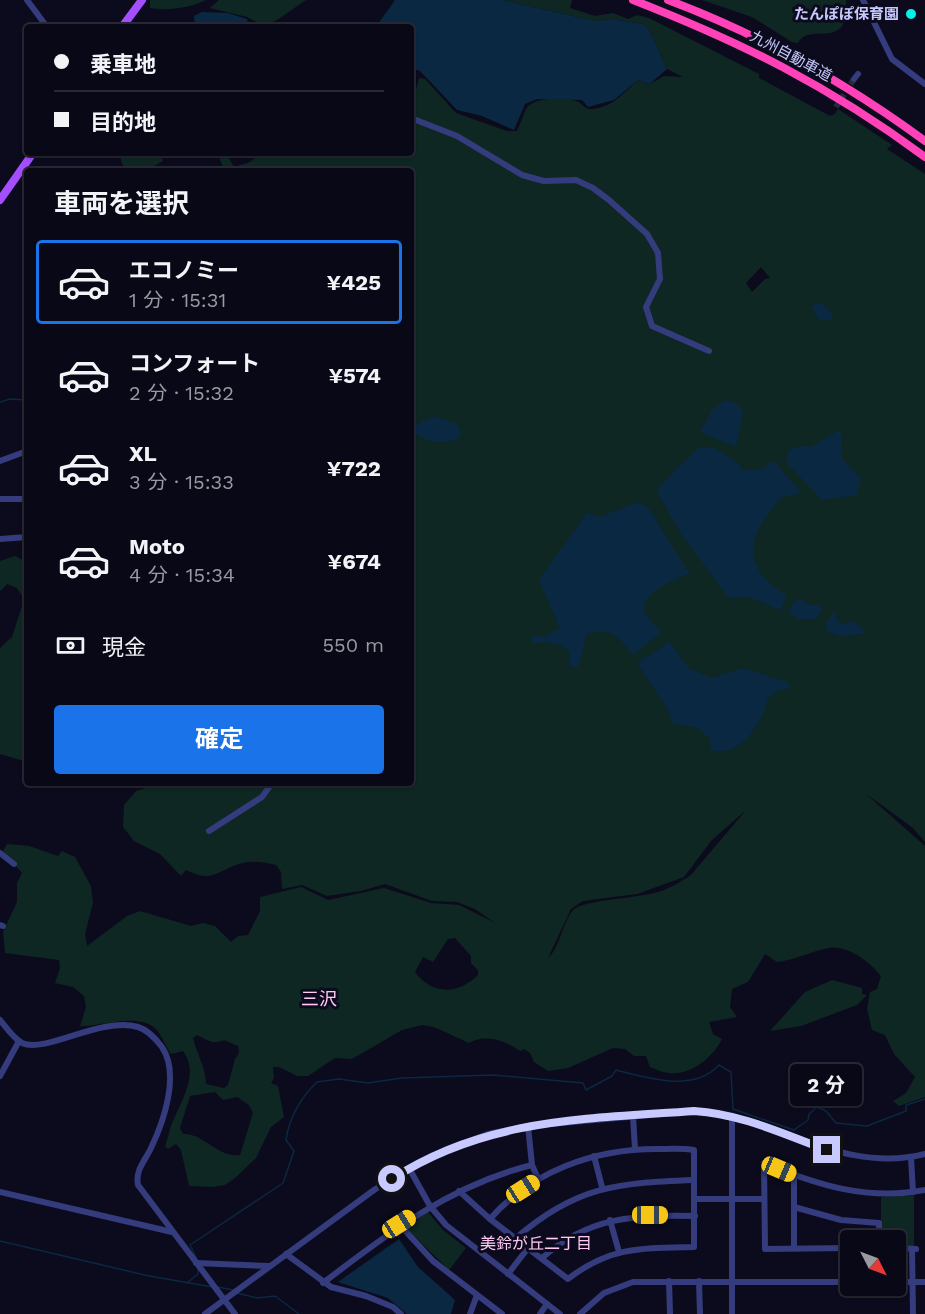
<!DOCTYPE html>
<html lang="ja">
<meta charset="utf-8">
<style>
:root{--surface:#090816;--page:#171623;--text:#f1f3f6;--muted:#999aa1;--line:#292935;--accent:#1a73e8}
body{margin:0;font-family:"Work Sans","Noto Sans JP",sans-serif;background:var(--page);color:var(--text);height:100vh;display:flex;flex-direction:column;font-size:22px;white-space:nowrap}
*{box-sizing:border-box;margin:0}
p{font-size:20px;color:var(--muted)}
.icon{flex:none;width:33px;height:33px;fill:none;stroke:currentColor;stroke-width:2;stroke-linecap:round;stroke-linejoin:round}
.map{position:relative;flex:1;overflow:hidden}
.details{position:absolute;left:24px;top:168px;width:390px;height:618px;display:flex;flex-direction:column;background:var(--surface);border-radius:6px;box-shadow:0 2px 4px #0004,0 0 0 2px var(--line)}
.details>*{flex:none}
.hud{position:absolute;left:24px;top:24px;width:390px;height:132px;border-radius:6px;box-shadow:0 2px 4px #0004,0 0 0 2px var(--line);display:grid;align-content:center;height:132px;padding:0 30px;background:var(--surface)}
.needle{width:39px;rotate:132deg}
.controls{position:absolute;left:840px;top:1230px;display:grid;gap:12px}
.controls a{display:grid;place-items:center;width:66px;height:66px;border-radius:6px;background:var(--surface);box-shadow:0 2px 4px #0004,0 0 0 2px var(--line);font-size:30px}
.end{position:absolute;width:27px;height:27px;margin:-14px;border:8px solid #c7c9ff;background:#111;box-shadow:0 0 0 3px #111}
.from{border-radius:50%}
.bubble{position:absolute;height:42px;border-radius:6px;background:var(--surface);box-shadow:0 2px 4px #0004,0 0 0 2px var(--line);font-size:20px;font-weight:700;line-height:42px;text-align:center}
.car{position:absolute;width:18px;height:36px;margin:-18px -9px;border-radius:8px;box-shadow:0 0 4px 2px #0007;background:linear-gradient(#f5c518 24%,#345 0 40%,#f5c518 0 76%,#345 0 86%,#f5c518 0)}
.hud b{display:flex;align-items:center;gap:21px;height:57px;font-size:22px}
.hud b+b{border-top:2px solid var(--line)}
.hud i{width:15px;height:15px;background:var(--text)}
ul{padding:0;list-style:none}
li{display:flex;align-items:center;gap:18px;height:84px;margin:0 12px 9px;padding:0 18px;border:3px solid transparent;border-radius:6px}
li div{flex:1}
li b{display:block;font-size:22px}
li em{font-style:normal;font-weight:700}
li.selected{border-color:var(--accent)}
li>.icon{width:54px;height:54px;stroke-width:1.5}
h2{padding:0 30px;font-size:27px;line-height:72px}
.pay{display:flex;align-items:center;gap:15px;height:66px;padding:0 30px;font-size:22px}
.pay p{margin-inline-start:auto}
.primary-button{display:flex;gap:12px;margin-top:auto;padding:12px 30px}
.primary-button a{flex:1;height:69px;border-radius:6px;background:var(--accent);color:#fff;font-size:24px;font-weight:700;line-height:69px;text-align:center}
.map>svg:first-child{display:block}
</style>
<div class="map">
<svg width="925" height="1314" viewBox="0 0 925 1314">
<rect width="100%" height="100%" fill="#0c0b1d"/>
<g fill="#0e2723" fill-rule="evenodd">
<path d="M150,0h56c-15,8 -40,11 -56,8z"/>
<path d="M219,0h87l-29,20 -13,6 -17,-9 -37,-9z"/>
<path d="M502,0h70l-2,8 25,8 18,-3 15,6 9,-4 12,3 110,56v4l71,38 5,-2 3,-5 54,36 -5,4 38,25v668l-12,-14 -48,-35 60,53v251l-26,9 -6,-5 13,-8 9,-16 -21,-23 -9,-19 -13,-5 -5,-21 3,-17 7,-3 4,-13c-11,-14 -34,-32 -53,-28 -18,4 -33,12 -51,14l-12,-8 -17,28 -16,7 -2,18 7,10 -28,5 4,12 9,5c-9,18 -31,37 -53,34 -6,0 -13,-4 -19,-6l-4,-11h-12l-9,-7 -12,-1 -45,20 -20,3 -14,-9 -4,-9 -6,-4 -4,2c-13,-10 -35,-18 -51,-8l-35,-16 -12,-2 -20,5 -50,29 -17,-1 -27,18h-11l-18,-9h-6l1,11 -3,5 7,3 6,31 -13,10 -15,31 -21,20 -10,7 -13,2 -23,-1 -8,-36 -5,-6 -8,5 -3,-3c3,-8 4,-15 7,-23 9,-21 28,-50 11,-72l-12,3c-5,-7 -9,-18 -15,-25 -18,-17 -55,-2 -76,-3l6,-19 -2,-11 -11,-9 -18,-4 5,-15 -1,-8 -54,-7 -2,-21 14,-30v-19l5,-10 -19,-22 4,-7 22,2 29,10 4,-5 13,6 16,29 2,17 -8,31 2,12 40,-30 13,-5 51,15 12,-3 12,3 16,16 7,-6 10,-1 12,-24v-14l41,-10 27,13 56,-12 47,15 28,2 36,18 -20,-14 -18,-7 -25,-1 -47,-17 -24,7 -34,5 -25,-11 -20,4 -1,-17 -5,-7c-12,-3 -26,-5 -37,-1 -24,8 -27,19 -53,6l-5,6 -21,-22 -26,-13 -11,-14 1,-22 12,-14 25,-8h250v-612h-186l-8,-18h9l8,14 14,-4 15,-10h148v-43l8,-32 6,1 31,34 51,18h10c3,-7 6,-15 9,-22 7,-12 38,-12 50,-8 7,2 8,9 16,8 21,-2 30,-15 46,-29l12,4 14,-8 19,1 -16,-8 -18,-40 -6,-5 -30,-5 -18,2zM761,267l9,11 -5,1 -13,13 -6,-9zM746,810l-55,65c-11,7 -23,15 -37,18 -17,5 -71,7 -81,17 -11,13 -13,38 -25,48l23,-49 12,-8 54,-7 47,-17 27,-36zM455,938l16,18v7l7,7v5c-20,20 -46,20 -63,-3l8,-15 10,5 15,-23zM197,1035c10,5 16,10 27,5l14,6 1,7 -4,6 -7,26 -4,3 -18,-4c0,-16 -9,-29 -13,-46zM215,1092l8,8 14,-3 12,8 4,8 -13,42c-22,3 -38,-23 -57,-21l-3,-6 10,-32z"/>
<path d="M702,0h144v7l5,-4 8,3 2,8 -15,2c-3,5 -2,10 -7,13 -12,10 -32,-2 -41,14l-6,-1 -40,-25z"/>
<path d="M121,153h38l4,8 -18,10h-19l-5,-10z"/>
<path d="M15,556l12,6v200l-27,-8v-106l12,-11 12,-38 -7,-11 -10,-4 -7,7v-30z"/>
<path d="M832,980l30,8v6l5,1 -10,10 -56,21 -31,5 35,-39z"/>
<path d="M914,1195v51h-18v-6h-15v-43z"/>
<path d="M428,1212l15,18 23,18 -17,22 -44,-43z"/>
</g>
<g fill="#0a2842">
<path d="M395,0h107l93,21 18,-2 30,5 6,5 18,40 -17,15 -12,-4 -24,20 -26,7 -6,-7 -45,-1 -12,5 -11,26 -32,-14 -25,-6 -37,-39 -9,-3v-41h-35z"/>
<path d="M202,12l26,1 19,6 2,8h-54l-1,-11z"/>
<path d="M819,302l14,11 -2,7h-12l-8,-13z"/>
<path d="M725,400l11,3 7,9 -7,35 -36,-15 12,-22z"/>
<path d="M434,416l23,8 4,7 -2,7c-11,7 -36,4 -45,-6l1,-7z"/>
<path d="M839,430l2,4 1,25 19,19 -4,17 -35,5 -35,-37c-2,-17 10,-18 24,-16z"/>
<path d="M698,448h16l25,15 1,7h18l16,-9 27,32 -19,4c-34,38 -45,69 5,98l-6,15 -32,-13h-21l-47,-63 -24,-42c4,-12 31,-32 41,-44z"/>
<path d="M638,502l10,5 41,66c-13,7 -54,21 -43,42 4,6 11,12 15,18l-28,22c-16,-19 -19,-28 -46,-21l-9,33h-8v-15c-10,-9 -24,-12 -34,-8l-5,-5 4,-4 9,2 16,-9 -21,-48 48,-67 12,4z"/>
<path d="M801,599l10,6h9l2,5 -6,9h-18l-10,-7 6,-11z"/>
<path d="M835,611l2,10 8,3 8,-3 12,10 -2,3 -25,2 -12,-6 1,-9z"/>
<path d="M669,642l20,26 23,10 31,-10 44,14 3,6c-7,1 -17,3 -21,9 -3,4 -3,11 -5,14 -11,24 -24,43 -53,40l-1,-12 -12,-11 -26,-5 -4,-13 -31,-47z"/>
<path d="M399,1239l19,28 37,33 -4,14h-44l-19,-16 -50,-16z"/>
</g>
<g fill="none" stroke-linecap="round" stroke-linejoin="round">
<g stroke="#0a2842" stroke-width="1.5">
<path d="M0,402l10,-3 17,1"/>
<path d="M0,1241l149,35 64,11"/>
<path d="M196,1257l-6,-12 93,-62 11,-32 -8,-11c3,-22 15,-43 31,-58l22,-3 29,4 34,-5 91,-3 90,8 3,7 26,-14 4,-6c32,8 77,23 103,-5l12,7 2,37 61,21 14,-10 1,-6 8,-7 9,4 10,12 31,3 39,-15v-6l19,-6"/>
<path d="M187,1283l11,-9v-6"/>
<path d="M218,1287l15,3"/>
<path d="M237,1293l20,5 18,-2 24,18"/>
</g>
<path stroke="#28283f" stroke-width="6" stroke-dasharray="6 3" stroke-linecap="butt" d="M836,107l18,-28"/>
<g stroke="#343c7e" stroke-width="6">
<path d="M27,0l20,27"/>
<path d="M863,0l29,59 33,25"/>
<path d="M854,79l4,-5"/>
<path d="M411,118l46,18 65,39 22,6 32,-1 17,8 16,12 38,34 11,19 2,26 -14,28 6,19 57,25"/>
<path d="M0,461l27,-10"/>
<path d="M0,499h27"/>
<path d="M0,539l27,-2"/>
<path d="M209,831l53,-34 10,-14"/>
<path d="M0,853l14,11"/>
<path d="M0,925l3,1"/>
<path d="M0,1020c6,7 13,18 22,23 23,11 79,-27 116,-16 10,3 18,12 24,20 18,27 2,74 -11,101 -6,13 -16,22 -13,37l97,129"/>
<path d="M0,1076l19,-35"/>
<path d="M633,1116l2,33"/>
<path d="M732,1117v197"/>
<path d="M528,1126l4,39 6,14"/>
<path d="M594,1156l8,31"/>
<path d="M911,1158l2,34"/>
<path d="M409,1168l21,38 16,19 114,89"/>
<path d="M459,1191l31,28 78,60c42,-33 76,-31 126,-32v-97c-11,-2 -25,-1 -37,-1 -63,0 -125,22 -167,70"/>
<path d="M0,1192l172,40"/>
<path d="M694,1199h70"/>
<path d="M794,1207l47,13 38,3v17"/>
<path d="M610,1220l9,32"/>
<path d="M399,1224l34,37 69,53"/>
<path d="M516,1238c60,-52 101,-55 178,-58"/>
<path d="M794,1248v-73"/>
<path d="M850,1248l-85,1 -1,-86c53,22 103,38 161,27"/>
<path d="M896,1248l20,1"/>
<path d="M912,1249l1,65"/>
<path d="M286,1254l45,33 35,9 27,11 8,7"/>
<path d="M542,1258c47,-42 93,-43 153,-42"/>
<path d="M196,1263l73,3"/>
<path d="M508,1274l20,-26"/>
<path d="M669,1281l1,33"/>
<path d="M699,1281l1,33"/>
<path d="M896,1282h29"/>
<path d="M323,1283c65,-50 128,-98 209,-118"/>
<path d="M205,1314l169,-124 35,-22 38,-19 41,-15 40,-8 166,-15c80,6 149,64 231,43"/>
<path d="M470,1314l7,-19"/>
<path d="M540,1314l7,-10"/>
<path d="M580,1314l24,-21 29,-11h217"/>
</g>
<g stroke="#a44eff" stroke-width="8">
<path d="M122,27l20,-27"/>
<path d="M0,200l33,-47"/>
</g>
<g stroke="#ff42b7" stroke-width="8">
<path d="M633,0c110,43 196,86 292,157"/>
<path d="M668,0c93,35 177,82 257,141"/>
</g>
</g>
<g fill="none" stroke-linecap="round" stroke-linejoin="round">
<path stroke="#c7c9ff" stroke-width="8" d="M392,1179c94,-61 194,-60 302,-68 48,3 89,23 133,39"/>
</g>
<circle fill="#00f2e9" stroke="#0c0b1d" stroke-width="2" cx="911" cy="14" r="6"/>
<g text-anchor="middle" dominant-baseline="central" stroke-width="6" stroke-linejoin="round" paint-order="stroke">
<g font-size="15" font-weight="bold" fill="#c7c9ff" stroke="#0c0b1d" text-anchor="end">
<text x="899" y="14">たんぽぽ保育園</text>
</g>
<g font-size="15" fill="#c7c9ff" stroke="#0c0b1d">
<text transform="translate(791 56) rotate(28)">九州自動車道</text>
</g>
<g font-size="16" fill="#ffc9f3" stroke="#0c0b1d">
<text x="536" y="1243">美鈴が丘二丁目</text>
</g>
<g font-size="18" fill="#ffc9f3" stroke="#0c0b1d">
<text x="319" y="998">三沢</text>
</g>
</g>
</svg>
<div class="controls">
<a><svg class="needle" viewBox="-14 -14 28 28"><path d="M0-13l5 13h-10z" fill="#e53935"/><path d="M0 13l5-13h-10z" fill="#999aa1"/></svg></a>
</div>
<i class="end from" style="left:392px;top:1179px"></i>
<i class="end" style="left:827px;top:1150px"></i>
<div class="bubble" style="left:790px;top:1064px;width:72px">2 分</div>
<i class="car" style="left:779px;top:1169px;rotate:113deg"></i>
<i class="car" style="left:523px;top:1189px;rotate:58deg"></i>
<i class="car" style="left:650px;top:1215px;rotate:90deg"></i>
<i class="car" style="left:399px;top:1224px;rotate:58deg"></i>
<div class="hud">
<b><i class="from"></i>乗車地</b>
<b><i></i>目的地</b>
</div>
<section class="details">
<h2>車両を選択</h2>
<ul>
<li class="selected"><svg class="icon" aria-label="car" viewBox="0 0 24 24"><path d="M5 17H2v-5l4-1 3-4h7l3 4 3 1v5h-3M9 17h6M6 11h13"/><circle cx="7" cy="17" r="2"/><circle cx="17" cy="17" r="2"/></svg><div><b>エコノミー</b><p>1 分 · 15:31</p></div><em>¥425</em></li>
<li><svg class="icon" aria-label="car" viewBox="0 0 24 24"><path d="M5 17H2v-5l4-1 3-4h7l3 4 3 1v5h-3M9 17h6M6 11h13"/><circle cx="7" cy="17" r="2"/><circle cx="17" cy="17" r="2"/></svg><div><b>コンフォート</b><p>2 分 · 15:32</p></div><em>¥574</em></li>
<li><svg class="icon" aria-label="car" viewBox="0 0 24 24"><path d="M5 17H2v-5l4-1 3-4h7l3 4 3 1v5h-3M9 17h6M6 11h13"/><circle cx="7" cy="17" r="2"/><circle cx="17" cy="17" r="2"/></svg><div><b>XL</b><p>3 分 · 15:33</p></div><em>¥722</em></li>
<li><svg class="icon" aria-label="car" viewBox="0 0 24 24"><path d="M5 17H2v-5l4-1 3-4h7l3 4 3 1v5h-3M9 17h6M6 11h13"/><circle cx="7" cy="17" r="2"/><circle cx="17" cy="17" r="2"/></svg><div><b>Moto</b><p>4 分 · 15:34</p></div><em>¥674</em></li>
</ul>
<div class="pay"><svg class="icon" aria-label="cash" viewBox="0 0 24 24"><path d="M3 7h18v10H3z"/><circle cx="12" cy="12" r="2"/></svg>現金<p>550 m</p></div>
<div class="primary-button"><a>確定</a></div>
</section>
</div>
